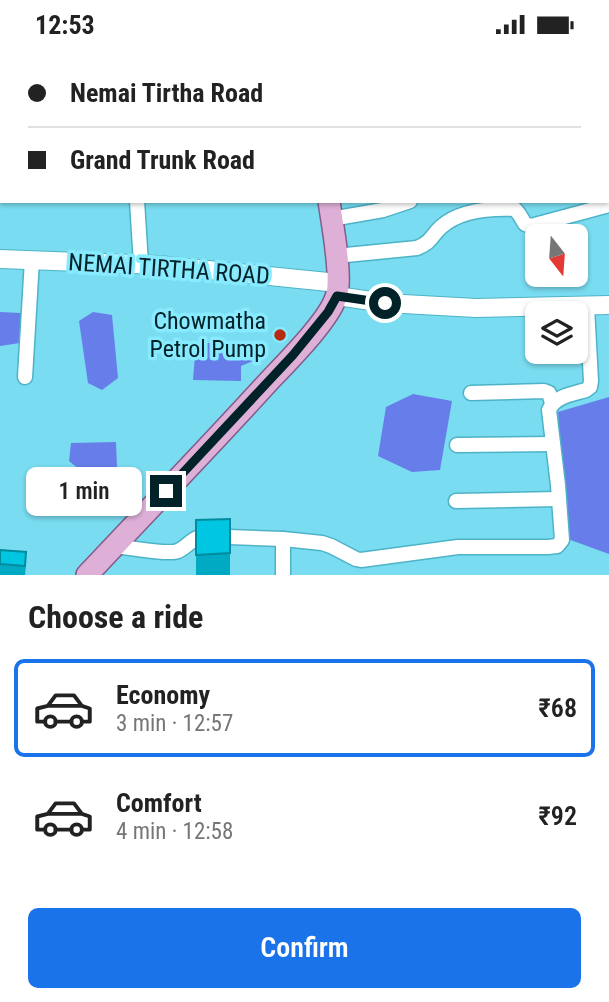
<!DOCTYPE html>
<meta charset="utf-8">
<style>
:root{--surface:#fff;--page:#f2f2f2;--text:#222;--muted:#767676;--line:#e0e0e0;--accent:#1a73e8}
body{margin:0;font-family:"Roboto Condensed",sans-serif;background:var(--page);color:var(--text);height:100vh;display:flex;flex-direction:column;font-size:26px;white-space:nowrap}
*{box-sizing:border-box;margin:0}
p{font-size:23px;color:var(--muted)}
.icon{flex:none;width:38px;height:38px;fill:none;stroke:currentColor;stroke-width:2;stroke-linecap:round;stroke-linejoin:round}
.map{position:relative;height:526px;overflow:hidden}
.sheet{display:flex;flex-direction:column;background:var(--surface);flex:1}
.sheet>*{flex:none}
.banner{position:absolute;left:0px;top:0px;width:609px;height:154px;box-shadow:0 2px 5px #0004;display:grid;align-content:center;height:154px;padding:0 28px;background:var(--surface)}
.needle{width:46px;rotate:163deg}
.buttons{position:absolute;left:525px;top:175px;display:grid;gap:14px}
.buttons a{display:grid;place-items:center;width:63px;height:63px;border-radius:10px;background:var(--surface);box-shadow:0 2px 5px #0004;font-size:35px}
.end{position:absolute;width:32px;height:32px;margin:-16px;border:9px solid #012228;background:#fff;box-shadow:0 0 0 4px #fff}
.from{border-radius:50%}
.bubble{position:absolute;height:49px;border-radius:10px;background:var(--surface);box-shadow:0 2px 5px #0004;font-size:23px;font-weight:600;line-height:49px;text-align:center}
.banner b{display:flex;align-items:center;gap:24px;height:66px;font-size:26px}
.banner b+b{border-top:2px solid var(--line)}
.banner i{width:18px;height:18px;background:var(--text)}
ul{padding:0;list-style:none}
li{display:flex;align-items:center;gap:21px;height:98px;margin:0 14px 10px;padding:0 14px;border:4px solid transparent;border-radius:10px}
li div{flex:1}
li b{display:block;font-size:26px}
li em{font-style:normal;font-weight:600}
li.on{border-color:var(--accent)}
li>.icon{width:63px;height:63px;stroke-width:1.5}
h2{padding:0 28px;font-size:32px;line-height:84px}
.cta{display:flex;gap:14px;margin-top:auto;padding:14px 28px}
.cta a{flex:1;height:80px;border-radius:10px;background:var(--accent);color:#fff;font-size:28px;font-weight:600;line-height:80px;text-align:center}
.status{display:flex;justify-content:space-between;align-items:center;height:49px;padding:0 35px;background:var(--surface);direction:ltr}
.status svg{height:19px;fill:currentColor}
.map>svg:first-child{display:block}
</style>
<div class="status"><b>12:53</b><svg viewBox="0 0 49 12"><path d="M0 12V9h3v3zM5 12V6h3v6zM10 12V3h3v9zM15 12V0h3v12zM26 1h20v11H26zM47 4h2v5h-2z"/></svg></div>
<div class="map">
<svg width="609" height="526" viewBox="0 0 609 526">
<rect width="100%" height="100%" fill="#79dcf0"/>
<g fill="#677dea">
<path d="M0,263l21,1 -1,30 -20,3z"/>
<path d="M93,263l19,3 6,63 -16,12 -14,-7 -9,-62z"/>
<path d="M196,294h69l-12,18 -12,5v15l-48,-1z"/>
<path d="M413,345l39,7 -12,69 -28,2 -34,-16 8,-49z"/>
<path d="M609,348v157l-44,-16 -7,-126z"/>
<path d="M116,393l1,26c-22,12 -30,8 -48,-7l2,-18z"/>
</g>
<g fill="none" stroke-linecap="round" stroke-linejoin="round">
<g stroke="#4eb3c7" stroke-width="17">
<g id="minor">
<path d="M85,0v2"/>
<path d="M56,2l1,-2"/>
<path d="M607,7h2"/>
<path d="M607,95l2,-1"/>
<path d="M137,152l4,63"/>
<path d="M331,170l52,-9 27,-9"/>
<path d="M336,207l81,-8c15,-6 14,-12 24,-21 19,-17 49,-19 74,-18l4,5 6,10 6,2 78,-21"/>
<path d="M25,328l7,-117"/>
<path d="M471,344l73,-2 5,2 3,10"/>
<path d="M457,396l96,-1"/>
<path d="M456,452l103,-2"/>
<path d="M114,497c13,1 54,9 64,5 9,-4 13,-12 24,-15l81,3 39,4 9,3 25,13 5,1 97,-13h90l9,-1 5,-6 -4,-55 -9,-75c6,-14 24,-16 37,-20l4,-3 1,-6 -4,-74"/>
<path d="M283,526v-36"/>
</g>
</g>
<g stroke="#4eb3c7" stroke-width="20">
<g id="tertiary">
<path d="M0,210l159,6 179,18"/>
<path d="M337,247l48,7 91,5 133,-3"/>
</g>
</g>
<g stroke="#825c8a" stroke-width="24">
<g id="primary">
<path d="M305,0l1,2"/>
<path d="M87,526c61,-65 123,-129 183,-195 18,-19 59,-60 66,-83 7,-19 -4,-74 -7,-96"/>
</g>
</g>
<use href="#minor" stroke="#fff" stroke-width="14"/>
<use href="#tertiary" stroke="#fff" stroke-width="18"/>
<use href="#primary" stroke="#deb0d8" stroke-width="21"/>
</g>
<g fill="#00aac2">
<path d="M230,470v56h-34v-55z"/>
<path d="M0,501l26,15 -1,10h-25z"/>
</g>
<g fill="#00c6e1" stroke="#008b9e" stroke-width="2">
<path d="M230,470v34l-34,2v-35z"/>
<path d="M0,501l26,2 -1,14 -25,-2z"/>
</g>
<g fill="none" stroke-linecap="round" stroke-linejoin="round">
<path stroke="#012228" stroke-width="9" d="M166,442l127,-136 35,-43 9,-16 48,7"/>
</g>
<circle fill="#b72b12" stroke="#87eafe" stroke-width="2.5" cx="280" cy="286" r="7"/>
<g text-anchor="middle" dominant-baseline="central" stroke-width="7" stroke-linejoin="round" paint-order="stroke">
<g font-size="24" fill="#012228" stroke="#87eafe">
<text transform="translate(169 220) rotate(4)">NEMAI TIRTHA ROAD</text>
</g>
<g font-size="24" fill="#012228" stroke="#87eafe" text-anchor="end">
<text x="266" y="272">Chowmatha<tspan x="266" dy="28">Petrol Pump</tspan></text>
</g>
</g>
</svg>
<div class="buttons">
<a><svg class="needle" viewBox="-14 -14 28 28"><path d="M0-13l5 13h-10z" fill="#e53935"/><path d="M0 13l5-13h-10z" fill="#767676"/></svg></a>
<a><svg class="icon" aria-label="layers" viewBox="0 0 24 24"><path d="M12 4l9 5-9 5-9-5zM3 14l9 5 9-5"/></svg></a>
</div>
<i class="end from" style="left:385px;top:254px"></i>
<i class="end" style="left:166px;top:442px"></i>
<div class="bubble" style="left:26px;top:418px;width:116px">1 min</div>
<div class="banner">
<b><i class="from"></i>Nemai Tirtha Road</b>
<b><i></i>Grand Trunk Road</b>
</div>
</div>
<section class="sheet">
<h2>Choose a ride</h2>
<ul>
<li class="on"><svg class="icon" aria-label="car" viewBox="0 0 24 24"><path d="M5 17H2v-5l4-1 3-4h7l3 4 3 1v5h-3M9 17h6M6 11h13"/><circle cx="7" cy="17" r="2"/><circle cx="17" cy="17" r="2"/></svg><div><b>Economy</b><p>3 min · 12:57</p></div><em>₹68</em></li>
<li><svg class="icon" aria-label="car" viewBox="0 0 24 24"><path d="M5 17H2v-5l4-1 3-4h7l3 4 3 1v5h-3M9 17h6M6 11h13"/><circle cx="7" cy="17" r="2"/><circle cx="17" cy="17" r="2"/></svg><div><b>Comfort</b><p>4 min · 12:58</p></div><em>₹92</em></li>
</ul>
<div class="cta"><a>Confirm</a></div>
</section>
